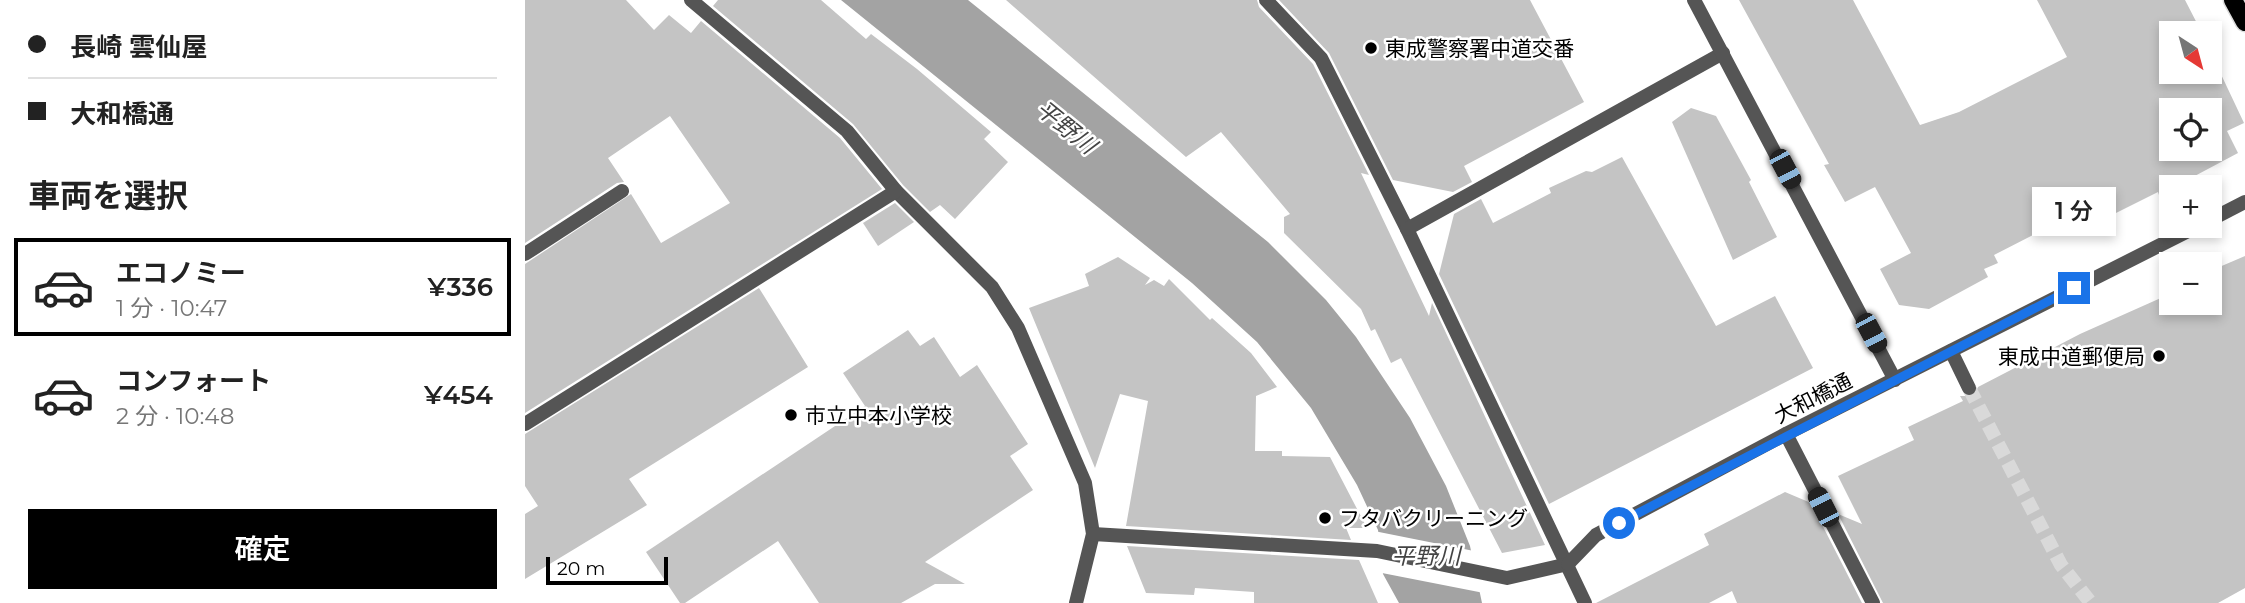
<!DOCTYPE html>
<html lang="ja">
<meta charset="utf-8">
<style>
:root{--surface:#fff;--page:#f6f6f6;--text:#222;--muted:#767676;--line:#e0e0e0;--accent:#000}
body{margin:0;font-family:Montserrat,"Noto Sans JP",sans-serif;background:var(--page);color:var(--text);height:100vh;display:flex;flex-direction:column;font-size:26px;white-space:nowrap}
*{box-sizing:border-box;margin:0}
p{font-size:23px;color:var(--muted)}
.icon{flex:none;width:38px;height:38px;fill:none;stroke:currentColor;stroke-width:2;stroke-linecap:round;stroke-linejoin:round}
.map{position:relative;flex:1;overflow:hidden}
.panel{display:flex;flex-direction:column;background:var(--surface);width:525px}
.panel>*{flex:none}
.top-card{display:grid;align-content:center;height:154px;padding:0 28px;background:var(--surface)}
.needle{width:46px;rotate:144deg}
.buttons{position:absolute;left:1634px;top:21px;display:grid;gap:14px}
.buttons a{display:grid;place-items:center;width:63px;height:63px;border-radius:0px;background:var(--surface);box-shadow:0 4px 10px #0003;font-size:35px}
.scale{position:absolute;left:21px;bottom:18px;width:122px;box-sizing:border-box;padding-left:7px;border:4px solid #000;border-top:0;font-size:19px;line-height:24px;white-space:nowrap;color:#000;-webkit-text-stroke:5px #fff;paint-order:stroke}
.end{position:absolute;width:32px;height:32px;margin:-16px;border:9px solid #1a73e8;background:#fff;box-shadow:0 0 0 4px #fff}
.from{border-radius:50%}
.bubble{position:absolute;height:49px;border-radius:0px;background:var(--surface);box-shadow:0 4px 10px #0003;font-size:23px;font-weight:600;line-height:49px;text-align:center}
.car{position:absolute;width:21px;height:42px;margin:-21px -10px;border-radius:9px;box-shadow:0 0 5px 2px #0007;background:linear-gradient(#222 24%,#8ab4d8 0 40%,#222 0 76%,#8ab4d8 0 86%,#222 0)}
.top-card b{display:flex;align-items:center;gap:24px;height:66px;font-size:26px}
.top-card b+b{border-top:2px solid var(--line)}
.top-card i{width:18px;height:18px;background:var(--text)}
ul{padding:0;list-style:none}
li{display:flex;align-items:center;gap:21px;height:98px;margin:0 14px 10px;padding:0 14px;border:4px solid transparent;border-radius:0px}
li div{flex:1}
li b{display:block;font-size:26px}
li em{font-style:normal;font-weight:600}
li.on{border-color:var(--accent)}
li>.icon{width:63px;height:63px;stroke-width:1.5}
h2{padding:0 28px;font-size:32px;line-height:84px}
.action{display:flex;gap:14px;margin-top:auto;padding:14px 28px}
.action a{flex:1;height:80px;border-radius:0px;background:var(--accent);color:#fff;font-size:28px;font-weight:600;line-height:80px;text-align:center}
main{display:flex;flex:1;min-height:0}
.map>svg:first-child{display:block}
</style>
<main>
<section class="panel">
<div class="top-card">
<b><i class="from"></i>長崎 雲仙屋</b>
<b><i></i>大和橋通</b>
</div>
<h2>車両を選択</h2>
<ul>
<li class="on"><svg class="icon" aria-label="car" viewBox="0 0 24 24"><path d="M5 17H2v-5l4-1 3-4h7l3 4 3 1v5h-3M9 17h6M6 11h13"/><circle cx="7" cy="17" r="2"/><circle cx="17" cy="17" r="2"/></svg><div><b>エコノミー</b><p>1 分 · 10:47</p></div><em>¥336</em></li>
<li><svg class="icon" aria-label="car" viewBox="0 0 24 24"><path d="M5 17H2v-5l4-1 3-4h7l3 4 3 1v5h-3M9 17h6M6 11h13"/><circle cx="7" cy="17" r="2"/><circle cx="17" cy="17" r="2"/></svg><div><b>コンフォート</b><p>2 分 · 10:48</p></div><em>¥454</em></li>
</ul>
<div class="action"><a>確定</a></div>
</section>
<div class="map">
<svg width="1720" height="603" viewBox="0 0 1720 603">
<rect width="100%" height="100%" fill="#fff"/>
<path fill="#a3a3a3" d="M316,0h127l300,242 58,58 30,37 54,81 36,68 24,60 12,57h-83l-16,-29 -5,-44 -21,-45 -46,-77 -54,-66 -65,-59z"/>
<path fill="#fff" d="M849,531l100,20 10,42 -102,-20z"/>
<g fill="#c4c4c4" fill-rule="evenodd">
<path d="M0,0h101l28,30 15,-15 22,18 10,-12 139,117 42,51 -357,224v-149l106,-70 30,49 69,-40 -60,-87 -62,42 16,24 -7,1 -92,60z"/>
<path d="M193,0h103l45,39 5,-5 46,35 74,63 -7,7 24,23 -53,57 -15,-14 -10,7 -27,-27 -50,-61 -140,-118z"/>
<path d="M481,0h251l2,7 54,57 56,111 -8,-2 68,143 3,-13 113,242 -43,8 -101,-195 -10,5 -16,-34 -4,2 -10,-22 -77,-76v-16l6,-3 -69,-82 -35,25z"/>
<path d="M754,0h251l54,102 -120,64 8,16 -19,10 -60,-12 -64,-127z"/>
<path d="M1214,0h114l67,125 39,-13 108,-55 -30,-57h148l17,33h-30v39h38v-21l34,72 -17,8 11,22 -79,42 -1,-3 -76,38 -8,-16 -80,41 4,8 -14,6 4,8 -59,32 -30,-4 -19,-36 31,-16 -36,-66 -30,15 -21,-37 5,-1zM1647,110h38v39h-38z"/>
<path d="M1166,108l25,8 35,64 -2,2 28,55 -44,23 -61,-138z"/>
<path d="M1097,157l94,169 59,-30 38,72 -264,136 -110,-230 15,-60 27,-15 12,24 58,-30 -2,-5 37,-17 6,1z"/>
<path d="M370,203l19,19 -36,24 -15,-23z"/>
<path d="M1720,256v332l-27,15h-335l-45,-89 24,10 -24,-48 76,-36 -6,-13 55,-26 -3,-5h14l4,-9 102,-53 92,-41v10h38v-32z"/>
<path d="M593,257l32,21 -5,7 9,-5 10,6 5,-7 41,41 2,-2 39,35 26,34 -21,9 -1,55h27v5l48,1 37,71h-21l5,12 -225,-14 22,-125 -28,-7 -25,74 -66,-160 60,-22 -4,-12z"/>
<path d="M234,288l49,79 -179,112 18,26 -122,74v-65l13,-8 -13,-20v-52z"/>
<path d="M383,330l12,16 14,-9 26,40 17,-12 51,79 -18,12 23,34 -108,72 40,22h-30l-34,19h-82l-41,-62 -93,62h-5l-34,-51 219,-146 -22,-33z"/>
<path d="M1260,492l26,11 51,100h-125l-5,-12 -23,12h-113l113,-58 -5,-11z"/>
<path d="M602,546l232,14 19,43h-124v-11l-59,-4 -1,7 -48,-2z"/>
</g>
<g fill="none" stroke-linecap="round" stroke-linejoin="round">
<path stroke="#d9d9d9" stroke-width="14" stroke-dasharray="14 7" stroke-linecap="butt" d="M1444,388l92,177 30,38"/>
<g stroke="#dbdbdb" stroke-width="21">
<path id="primary" d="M1708,0l12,22"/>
</g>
<path stroke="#555" stroke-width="14" d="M0,254l97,-63"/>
<g stroke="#555" stroke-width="14">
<path d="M166,0l156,131 49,60 96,96 26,41 67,155 8,51 -17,69"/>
<path d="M741,0l55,58 86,171 178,374"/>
<path d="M882,229l316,-176"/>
<path d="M1426,351l18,37"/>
<path d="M0,424l371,-233"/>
<path d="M1261,434l87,169"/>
<path d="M568,534l284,17 130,27 61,-14"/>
</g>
<g stroke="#555" stroke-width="14">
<path d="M1169,0l201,380"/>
<path d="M1685,220l35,-18"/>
<path d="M1043,564l28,-29 190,-101 412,-208"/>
</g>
<use href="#primary" stroke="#000" stroke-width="18"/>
</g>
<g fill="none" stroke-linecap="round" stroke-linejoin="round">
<path stroke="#1a73e8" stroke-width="9" d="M1094,523l455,-235"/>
</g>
<g fill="#000" stroke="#fff" stroke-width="2.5">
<circle cx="846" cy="48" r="7"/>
<circle cx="1634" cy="356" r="7"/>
<circle cx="266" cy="415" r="7"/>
<circle cx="800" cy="518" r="7"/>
</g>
<g text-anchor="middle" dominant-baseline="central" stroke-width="5" stroke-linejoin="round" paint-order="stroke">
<g font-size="21" fill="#000" stroke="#fff" text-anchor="start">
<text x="860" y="48">東成警察署中道交番</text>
<text x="1620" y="356" text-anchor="end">東成中道郵便局</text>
<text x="280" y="415">市立中本小学校</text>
<text x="814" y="518">フタバクリーニング</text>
</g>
<g font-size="21" fill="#000" stroke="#fff">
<text transform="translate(1288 398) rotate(-27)">大和橋通</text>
</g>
<g font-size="23" font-style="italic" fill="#444" stroke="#fff">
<text transform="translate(541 127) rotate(39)">平野川</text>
<text x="901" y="556">平野川</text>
</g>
</g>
</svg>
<div class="buttons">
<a><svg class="needle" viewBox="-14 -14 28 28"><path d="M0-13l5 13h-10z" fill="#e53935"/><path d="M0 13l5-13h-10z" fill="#767676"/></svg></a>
<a><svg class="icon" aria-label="locate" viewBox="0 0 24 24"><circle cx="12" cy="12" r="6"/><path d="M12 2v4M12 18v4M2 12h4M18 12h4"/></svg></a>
<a>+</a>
<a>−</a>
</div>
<div class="scale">20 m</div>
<i class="end from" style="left:1094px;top:523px"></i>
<i class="end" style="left:1549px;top:288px"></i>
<div class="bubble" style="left:1507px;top:187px;width:84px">1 分</div>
<i class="car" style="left:1260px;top:169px;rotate:152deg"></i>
<i class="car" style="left:1346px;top:333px;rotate:152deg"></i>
<i class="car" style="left:1298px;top:507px;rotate:333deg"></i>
</div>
</main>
